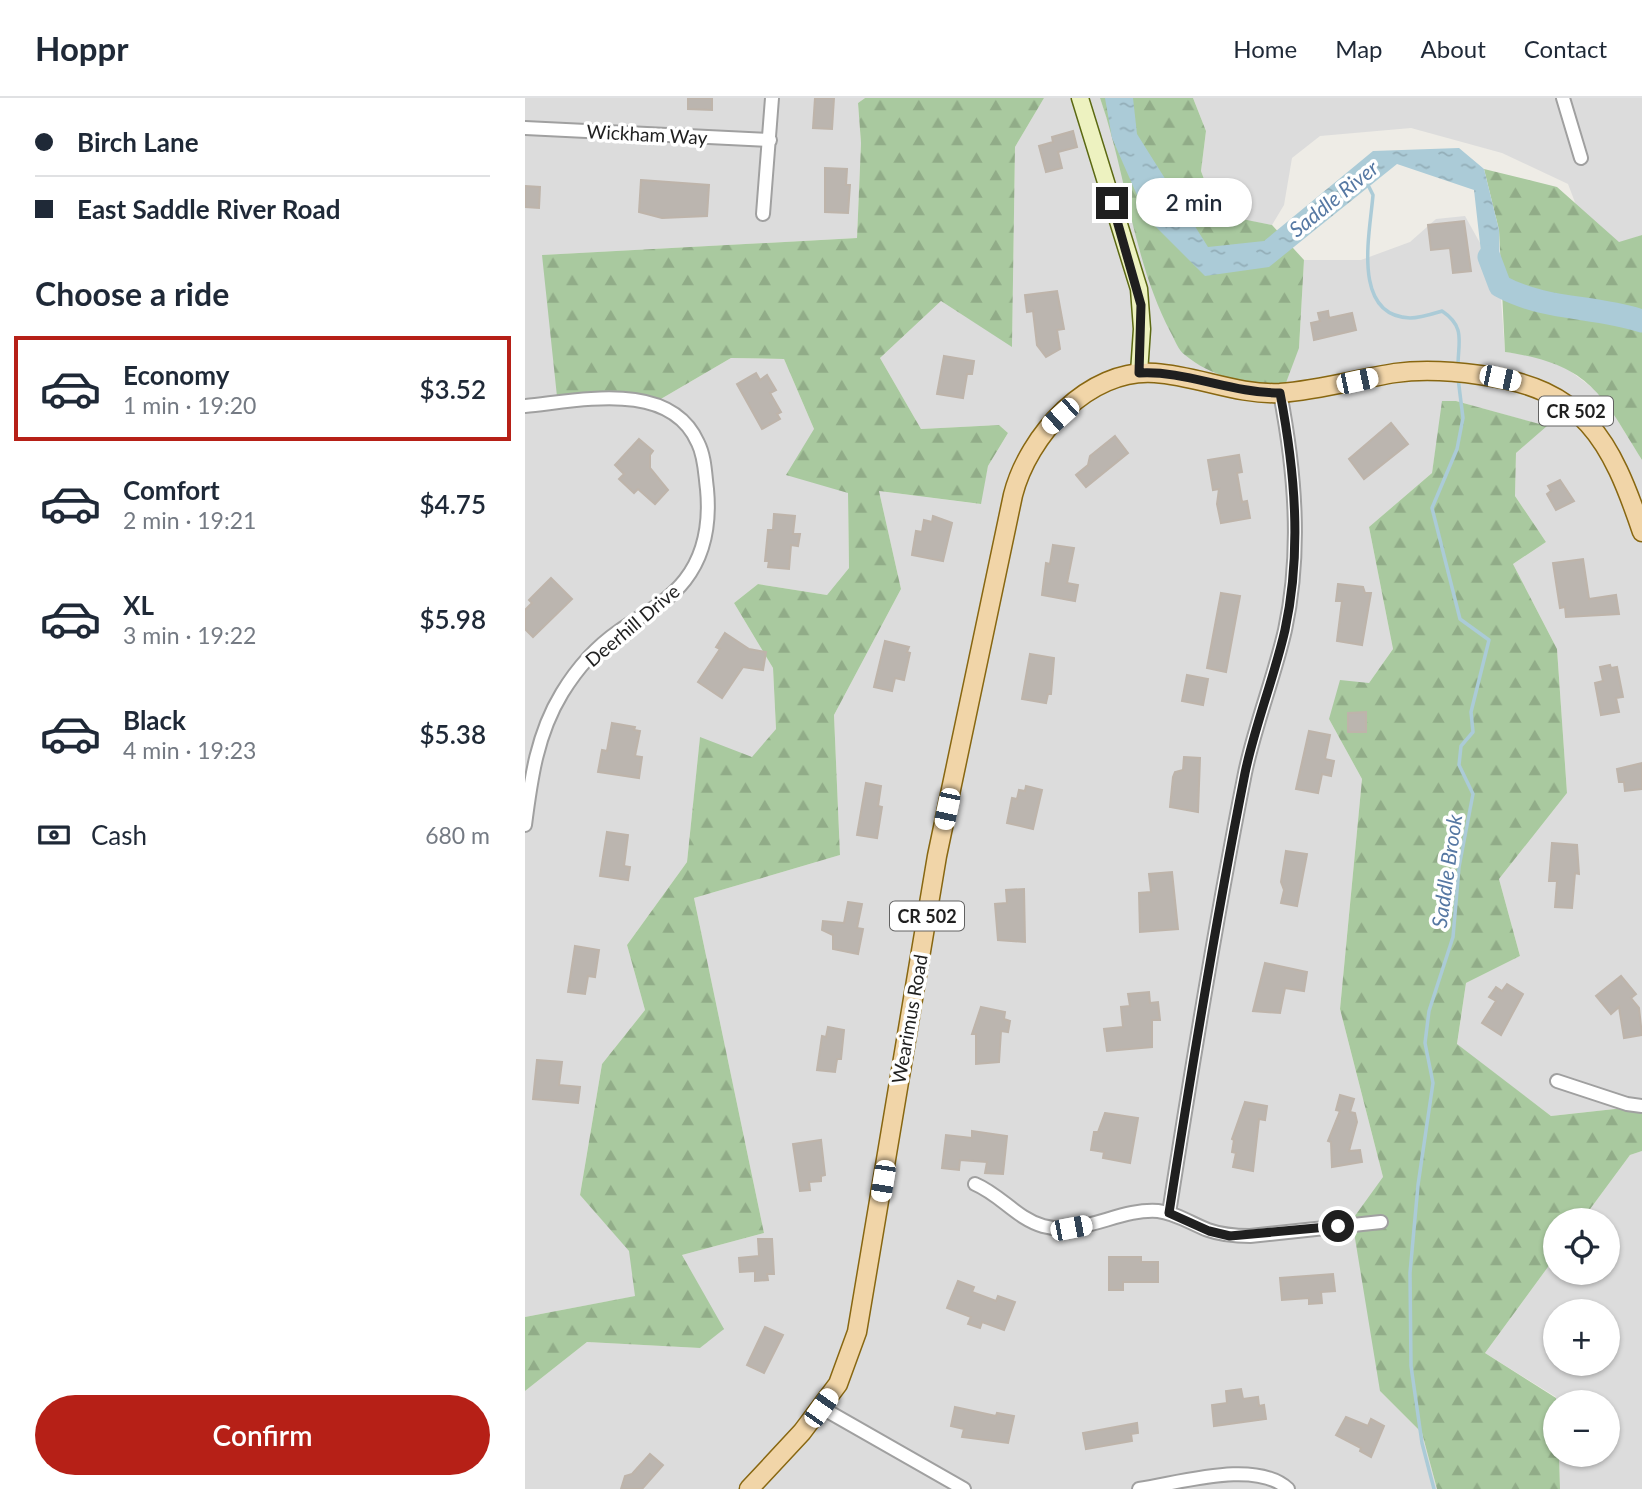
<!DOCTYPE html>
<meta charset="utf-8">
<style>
:root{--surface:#fff;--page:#f2f2f3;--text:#1f2937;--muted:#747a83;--line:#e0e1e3;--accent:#b62017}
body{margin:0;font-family:Lato,sans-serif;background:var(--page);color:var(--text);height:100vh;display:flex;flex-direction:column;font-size:26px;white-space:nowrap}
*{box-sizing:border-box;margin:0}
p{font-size:23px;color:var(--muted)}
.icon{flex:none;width:38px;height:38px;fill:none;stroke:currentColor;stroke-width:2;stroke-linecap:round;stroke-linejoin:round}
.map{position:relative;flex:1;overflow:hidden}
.panel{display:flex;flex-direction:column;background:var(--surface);width:525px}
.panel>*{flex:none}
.guide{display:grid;align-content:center;height:154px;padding:0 35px;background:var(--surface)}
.controls{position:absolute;left:1018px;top:1110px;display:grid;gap:14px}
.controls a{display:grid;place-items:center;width:77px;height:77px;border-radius:50%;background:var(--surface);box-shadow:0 2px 5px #0004;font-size:35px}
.end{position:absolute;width:32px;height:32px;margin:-16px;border:9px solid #1f1f1f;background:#fff;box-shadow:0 0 0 4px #fff}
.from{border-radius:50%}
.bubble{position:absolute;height:49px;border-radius:24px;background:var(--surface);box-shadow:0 2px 5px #0004;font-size:23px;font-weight:600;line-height:49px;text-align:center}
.car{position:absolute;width:21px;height:42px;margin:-21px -10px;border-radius:9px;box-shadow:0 0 5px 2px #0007;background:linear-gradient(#fff 24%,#345 0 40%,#fff 0 76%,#345 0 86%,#fff 0)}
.guide b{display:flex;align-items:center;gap:24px;height:66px;font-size:26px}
.guide b+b{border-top:2px solid var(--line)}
.guide i{width:18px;height:18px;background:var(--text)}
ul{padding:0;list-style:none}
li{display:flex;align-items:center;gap:21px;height:105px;margin:0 14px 10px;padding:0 21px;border:4px solid transparent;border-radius:0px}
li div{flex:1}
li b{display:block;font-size:26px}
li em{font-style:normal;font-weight:600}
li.selected{border-color:var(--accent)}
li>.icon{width:63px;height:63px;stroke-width:1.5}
h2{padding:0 35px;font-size:32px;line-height:84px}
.pay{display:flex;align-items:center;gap:18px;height:77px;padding:0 35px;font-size:26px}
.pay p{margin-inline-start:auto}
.primary-button{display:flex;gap:14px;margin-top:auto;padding:14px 35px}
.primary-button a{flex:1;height:80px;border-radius:42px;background:var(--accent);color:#fff;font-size:28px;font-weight:600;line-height:80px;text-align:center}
header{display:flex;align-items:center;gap:42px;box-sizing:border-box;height:98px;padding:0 35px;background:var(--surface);border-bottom:2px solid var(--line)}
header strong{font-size:33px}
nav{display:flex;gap:38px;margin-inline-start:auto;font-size:24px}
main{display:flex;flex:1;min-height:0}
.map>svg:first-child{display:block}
</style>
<header>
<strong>Hoppr</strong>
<nav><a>Home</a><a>Map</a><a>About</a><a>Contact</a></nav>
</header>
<main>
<section class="panel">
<div class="guide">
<b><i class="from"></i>Birch Lane</b>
<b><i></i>East Saddle River Road</b>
</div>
<h2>Choose a ride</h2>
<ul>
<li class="selected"><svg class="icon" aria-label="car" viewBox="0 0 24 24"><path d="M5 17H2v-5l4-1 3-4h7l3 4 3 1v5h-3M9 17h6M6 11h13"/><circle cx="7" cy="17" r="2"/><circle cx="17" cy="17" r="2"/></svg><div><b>Economy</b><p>1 min · 19:20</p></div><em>$3.52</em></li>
<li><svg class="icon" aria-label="car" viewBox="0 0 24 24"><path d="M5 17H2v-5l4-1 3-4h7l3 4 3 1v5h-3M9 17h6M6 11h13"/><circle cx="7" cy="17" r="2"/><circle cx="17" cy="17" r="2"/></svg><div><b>Comfort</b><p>2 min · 19:21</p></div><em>$4.75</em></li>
<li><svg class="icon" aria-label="car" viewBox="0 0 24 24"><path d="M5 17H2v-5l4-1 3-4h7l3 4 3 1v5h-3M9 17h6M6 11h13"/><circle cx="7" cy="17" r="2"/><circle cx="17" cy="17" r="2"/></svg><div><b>XL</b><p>3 min · 19:22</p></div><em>$5.98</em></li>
<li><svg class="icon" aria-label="car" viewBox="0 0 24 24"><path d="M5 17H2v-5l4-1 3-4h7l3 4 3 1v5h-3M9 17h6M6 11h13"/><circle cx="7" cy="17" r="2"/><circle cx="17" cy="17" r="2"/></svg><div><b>Black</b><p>4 min · 19:23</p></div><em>$5.38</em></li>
</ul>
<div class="pay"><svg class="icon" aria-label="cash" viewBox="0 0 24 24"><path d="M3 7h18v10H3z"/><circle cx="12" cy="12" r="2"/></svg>Cash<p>680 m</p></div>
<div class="primary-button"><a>Confirm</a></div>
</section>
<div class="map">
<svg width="1117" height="1391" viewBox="0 0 1117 1391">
<defs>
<pattern id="forest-firs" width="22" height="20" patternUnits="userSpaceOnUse" patternTransform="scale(1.75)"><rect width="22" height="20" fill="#a9c99f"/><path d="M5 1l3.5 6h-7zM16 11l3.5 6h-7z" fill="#91ac88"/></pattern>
<pattern id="water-ripples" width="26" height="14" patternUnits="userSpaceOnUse" patternTransform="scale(1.75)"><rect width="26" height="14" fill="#abcbd7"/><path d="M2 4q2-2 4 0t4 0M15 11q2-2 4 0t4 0" fill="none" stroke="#93aeb8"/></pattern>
</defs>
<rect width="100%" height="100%" fill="#eeece6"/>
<g fill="#dcdcdc" fill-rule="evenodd">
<path d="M0,0h340l-7,5 3,40 -4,95 -314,17 111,148 77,-45 53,1 30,70 34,64 1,75 -22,27 -69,-11 -24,19 39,65 3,61 -24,29 -52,-20 -13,124 -60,83 18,65 -43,54 -22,131 50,56 6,45 -111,21z"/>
<path d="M519,0h56l10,30 189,220 5,-88h57l49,-18 26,-23 29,-3 15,27 3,27 17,16 5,66 30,4 31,12 36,27 40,65v646l-91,10 -94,-71 9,-62 54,-27 -21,-77 68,-86 -10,-144 -44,-85 33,-22 -31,-46 1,-43 30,-27 -90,-25h-13l-11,72 -63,54 24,122 -24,34 -40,36 33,60 -22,230 43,168 -3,214 42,42 15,56h-912v-98l62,-49 113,6 23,-19 -41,-74 82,-22 -70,-335 146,-43 -6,-140 67,-126 -22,-98 101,13 8,-38 20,-33 -9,-8 -78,4 -41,-71 61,-57 71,45 3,-199z"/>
<path d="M668,0h449v137l-23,8 -43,-38 -8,-21 -66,-31 -91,-25 -91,8 -28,22 -8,47 -12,20 -55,-10 -16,-44 5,-40z"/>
<path d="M1117,1053v338h-82l-1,-35h49v-52h-52v-5l-71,-44 71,-97v16h52v-52h-26l48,-65zM1031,1213h52v52h-52z"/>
</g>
<g fill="url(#forest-firs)">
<path d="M340,0h179l-29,49 -3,200 -71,-46 -61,57 41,71 78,-4 9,8 -20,33 -7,38 -102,-13 22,98 -67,126 6,140 -146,43 70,335 -82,22 42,74 -24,19 -113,-6 -62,49v-74l110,-21 -6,-45 -49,-56 22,-131 43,-54 -18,-65 60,-83 13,-125 52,20 24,-28 -3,-61 -39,-65 24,-19 69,11 22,-27 -1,-75 -62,-18 28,-46 -30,-70 -53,-1 -77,45 -96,3 -16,-151 315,-17 4,-95 -3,-40z"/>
<path d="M575,0h93l13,33 -5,40 16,43 55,11 32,35 -5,88 -15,40c-36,-5 -70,-9 -99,-33 -7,-5 -10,-15 -14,-22 -39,-74 -44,-158 -71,-235z"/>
<path d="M959,71l73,18 62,55 23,-7v225c-41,-67 -53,-96 -137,-108l-6,-122z"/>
<path d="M917,303h14l91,25 -31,27 -1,43 31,46 -33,22 44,85 10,144 -68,86 21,77 -54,27 -9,61 94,72 91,-10v45l-12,4 -48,65h-26v36l-71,97 71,45v56h3l1,35h-123l-15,-56 -42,-42 -28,-171 31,-43 -43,-168 22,-230 -33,-60 11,-39 29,3 24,-34 -24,-122 63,-54z"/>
</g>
<path fill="url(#water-ripples)" d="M580,0h28l4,36 71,113 56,-6 109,-90 86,-3 25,21 15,61 1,56 -17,-16 -9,-80 -77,-26 -128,103 -64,9 -58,-58 -35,-80z"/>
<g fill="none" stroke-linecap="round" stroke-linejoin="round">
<g stroke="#abcbd7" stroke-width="3.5">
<path d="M844,89l4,8c-3,38 -22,121 37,123 10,0 22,-4 32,-7 24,16 16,31 16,55"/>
<path d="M909,1391l-12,-46 -11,-77 -1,-93 8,-88 15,-102 -8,-40 4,-32 24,-74 6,-70 14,-73 -14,-29 2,-19 12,-14 -2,-20 18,-72 -29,-21 -28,-111 25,-59 6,-31 -5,-40"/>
</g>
<path stroke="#abcbd7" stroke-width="23" d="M964,159l11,29c46,25 93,19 142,35"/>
</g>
<g fill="#bbb5af" stroke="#beb4aa" stroke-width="2">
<path d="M163,0h24v12l-24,-1z"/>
<path d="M290,0h19l-2,31 -19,-1z"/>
<path d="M548,33l4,16 -19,5 4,16 -16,4 -7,-26 14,-4 -1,-5z"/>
<path d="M300,70l22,1 -1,16h4l-2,28 -23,-1z"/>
<path d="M116,82l68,5 -2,31 -45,2 -23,-6z"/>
<path d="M0,88l15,1 -1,21 -14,-1z"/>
<path d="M939,123l7,50 -18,2 -3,-25 -19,2 -3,-25z"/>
<path d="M532,193l7,38 -7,1 3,19 -14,8 -9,-12 -4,-34 -6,1 -2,-17z"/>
<path d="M803,213l1,7 23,-5 4,17 -42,10 -3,-17 9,-2 -2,-8z"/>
<path d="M419,258l30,5 -2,13h-5l-4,24 -26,-4z"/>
<path d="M231,275l4,7 7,-5 9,15 -6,3 11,19 -4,2 3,5 -18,10 -25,-45z"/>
<path d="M866,325l17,21 -44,35 -15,-20z"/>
<path d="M590,338l13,17 -42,34 -10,-12 12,-10 2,-9z"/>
<path d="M114,341l14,12 -3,4v13l18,22 -13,14 -17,-15 -4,4 -15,-14 5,-5 -9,-9z"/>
<path d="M714,357l3,17 -5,1 5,29 5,-1 3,17 -29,5 -4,-19 2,-15 -6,1 -5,-30z"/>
<path d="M1035,382l14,21 -18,9 -9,-16 4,-3 -3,-5z"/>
<path d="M249,416l21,2 -2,18h7l-2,12 -7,-1 -2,24 -21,-2 1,-6h-4l3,-31h5z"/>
<path d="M408,418l19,7 -9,38 -31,-6 4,-24 6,1 2,-12 8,2z"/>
<path d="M528,447l21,3 -7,35 11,2 -3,16 -33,-6 4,-32 4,1z"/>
<path d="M1058,461l6,40 27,-4 3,19 -53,3 -1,-10 -5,1 -7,-45z"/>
<path d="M26,480l21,21 -39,38 -8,-8v-19l7,-7 -3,-3z"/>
<path d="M813,486l25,3 2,6h6l-9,52 -25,-4 5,-40h-6z"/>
<path d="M696,495l19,3 -14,76 -19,-4z"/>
<path d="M200,535l24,16 17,3 -3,18 -20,-3 -21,31 -24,-16 22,-33 -4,-2z"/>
<path d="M360,543l24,6 -2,5 3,1 -6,27 -9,-2 -3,13 -18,-4z"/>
<path d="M505,556l24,4 -3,36h-3l-2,9 -24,-4z"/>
<path d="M1085,567l1,3 6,-1 6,30 -7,1 3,14 -18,3 -6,-32 8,-2 -3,-14z"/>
<path d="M662,577l21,4 -5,26 -21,-4z"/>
<path d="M841,614v20h-18v-19z"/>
<path d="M87,625l23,4 -1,3 6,1 -5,25 7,1 -3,21 -41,-6 4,-22 5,1z"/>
<path d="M784,633l21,4 -5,24 9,2 -3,15 -9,-2 -4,19 -22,-4z"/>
<path d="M659,659l16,1 -2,54 -28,-5 3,-30 2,-5 8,-2z"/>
<path d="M1117,665v26l-17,2 -1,-9h-5l-2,-13z"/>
<path d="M341,685l15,3 -3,20 4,1 -5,31 -20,-3z"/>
<path d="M501,688l16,4 -9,39 -26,-6 5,-25 5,1 2,-9 6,1z"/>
<path d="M82,734l21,3 -4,31 6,1 -2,13 -28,-4z"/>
<path d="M1027,745l25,2 2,29 -4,-1 -3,35 -17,-1 2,-26h-8z"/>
<path d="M761,753l21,3 -10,52 -16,-3 3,-13 -3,-8z"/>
<path d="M647,774l6,57 -38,3 -1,-39 12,-1 -2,-18z"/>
<path d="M499,791l1,53 -27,-2 -3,-36 12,-1 -1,-13z"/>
<path d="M323,804l14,2 -5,24 6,1 -5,25 -25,-5v-14l-11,-5 1,-9 21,2z"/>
<path d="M50,848l24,4 -4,27 -7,-1 -3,18 -17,-2z"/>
<path d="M740,865l42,9 -3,19 -19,-3 -5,25 -27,-2z"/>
<path d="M1096,878l15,18 -5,4 8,10 3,27 -18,3 -5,-31 -8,7 -15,-18z"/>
<path d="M982,886l16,10 -22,41 -19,-12 14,-22 -7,-4 7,-10 6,4z"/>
<path d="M624,894l1,11 8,-1 2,18h-8v27l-45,4 -3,-22 19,-2 -2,-20 9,-1 -2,-12z"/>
<path d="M456,909l24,5 -1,7 6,2 -2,11 -7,-1 -2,31 -23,2v-30h-4z"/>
<path d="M303,929l16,3 -3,29h-4l-2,13 -18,-2 5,-34 4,1z"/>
<path d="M12,962l25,2 -3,23 21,2 -2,16 -45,-4z"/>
<path d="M815,997l14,4 -4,13 5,1 2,9 -8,29 11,-1 2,12 -30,5 -1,-25 -3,-1 12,-30 -4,-1z"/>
<path d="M720,1004l22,4 -2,14 -6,-1 -6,52 -20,-4 3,-14 -4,-1 2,-12 -2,-1z"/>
<path d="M580,1015l33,5 -8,45 -27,-5 1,-6 -13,-2 3,-18h4z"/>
<path d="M447,1033l35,5 -4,38 -18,-1 2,-11 -27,-2 -1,10 -17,-2 4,-33 26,3z"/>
<path d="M296,1042l4,35 -4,1v5l-12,1 1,8 -10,1 -7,-47z"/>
<path d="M233,1141h14l2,35h-7l1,6 -13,1v-10l-15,1 -1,-14 20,-2z"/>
<path d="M584,1159h32v5h17v20h-35v8h-14z"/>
<path d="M808,1176l2,17 -14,1 1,11 -13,1v-6l-27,2 -2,-22z"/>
<path d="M433,1183l16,6 -2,5 24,9 2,-5 17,6 -11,28 -22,-8 -2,6 -12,-4 3,-7 -24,-9z"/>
<path d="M240,1229l18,8 -19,38 -17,-8z"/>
<path d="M716,1291l2,10 15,-2 1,9 5,-1 2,14 -52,7 -2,-21 15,-2 -1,-12z"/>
<path d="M430,1309l41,9 1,-3 17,3 -6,27 -46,-6 2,-8 -13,-3z"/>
<path d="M821,1319l22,9 3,-7 13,7 -13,31 -11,-6 1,-3 -25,-13z"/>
<path d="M612,1325l1,10 -7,1 1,7 -46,8 -3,-16z"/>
<path d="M125,1356l13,11 -21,24h-21l4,-13 7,-2z"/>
</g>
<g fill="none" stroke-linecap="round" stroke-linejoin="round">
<g stroke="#a0a0a0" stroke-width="16">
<g id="street">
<path d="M1038,0l18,60"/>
<path d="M0,30l245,12"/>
<path d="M238,116l9,-116"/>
<path d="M0,308c54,-5 145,-27 173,37 7,14 7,31 9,46 3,32 -1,64 -22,91 -18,23 -42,34 -66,51 -23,16 -43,39 -57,62 -25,41 -31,85 -37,132"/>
<path d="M1032,983l70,23 15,2"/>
<path d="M450,1086c26,11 41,34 68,42 39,11 76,-18 115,-15 18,2 34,13 50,19 14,5 28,6 42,6l131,-14"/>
<path d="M644,1115c23,-147 47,-294 76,-440 10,-48 29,-95 40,-143 17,-79 10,-159 -5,-237"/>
<path d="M297,1310l142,81"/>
<path d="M614,1391c41,-6 117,-30 149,0"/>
</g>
</g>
<g stroke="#5b6912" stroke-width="19">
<path id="secondary" d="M555,0l59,191 3,40 -3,44"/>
</g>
<g stroke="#886711" stroke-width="21">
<path id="primary" d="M224,1391l53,-57 36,-48 19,-52 80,-476 76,-361c15,-59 75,-127 142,-122 43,3 82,22 125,20 40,-3 77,-14 115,-20 28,-4 57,-2 85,2 104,13 131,65 162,157"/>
</g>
<use href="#street" stroke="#fff" stroke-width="12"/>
<use href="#secondary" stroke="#edf2c0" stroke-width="16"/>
<use href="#primary" stroke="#f1d5a8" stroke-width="18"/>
</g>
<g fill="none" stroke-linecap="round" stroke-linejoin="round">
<path stroke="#1f1f1f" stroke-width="9" d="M587,105l29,102 -2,68c45,-3 92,20 141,20 15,78 22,158 5,237 -11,48 -30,95 -40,143 -29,146 -53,293 -76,440l40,18 21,5 108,-10"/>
</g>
<g text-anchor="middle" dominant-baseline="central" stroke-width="7" stroke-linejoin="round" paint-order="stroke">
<g fill="#fff" stroke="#626262" stroke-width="2">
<rect x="1014" y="298.5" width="74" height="29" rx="5"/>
<rect x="365" y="803.5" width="74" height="29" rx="5"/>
</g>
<g font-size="18" font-weight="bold" fill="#1f1f1f">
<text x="1051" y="313">CR 502</text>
<text x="402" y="818">CR 502</text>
</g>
<g font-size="19" fill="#1f1f1f" stroke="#fff">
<text transform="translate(122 36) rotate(3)">Wickham Way</text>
<text transform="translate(107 527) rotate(-40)">Deerhill Drive</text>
<text transform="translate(384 921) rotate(-80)">Wearimus Road</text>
</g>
<g font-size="21" font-style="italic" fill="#5678a3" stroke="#fff">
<text transform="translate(808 100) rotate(-39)">Saddle River</text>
<text transform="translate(921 773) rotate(-82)">Saddle Brook</text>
</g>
</g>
</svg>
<div class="controls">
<a><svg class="icon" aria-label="locate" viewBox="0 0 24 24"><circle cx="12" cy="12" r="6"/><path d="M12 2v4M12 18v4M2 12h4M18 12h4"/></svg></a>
<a>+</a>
<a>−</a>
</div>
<i class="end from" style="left:813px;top:1128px"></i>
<i class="end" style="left:587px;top:105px"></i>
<div class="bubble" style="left:611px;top:80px;width:116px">2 min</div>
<i class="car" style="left:975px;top:280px;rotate:102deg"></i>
<i class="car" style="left:832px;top:283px;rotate:78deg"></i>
<i class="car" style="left:535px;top:318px;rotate:228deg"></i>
<i class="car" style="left:422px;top:711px;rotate:192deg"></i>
<i class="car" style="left:358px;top:1083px;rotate:189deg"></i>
<i class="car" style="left:546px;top:1130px;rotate:79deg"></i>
<i class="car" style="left:296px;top:1310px;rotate:35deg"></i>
</div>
</main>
